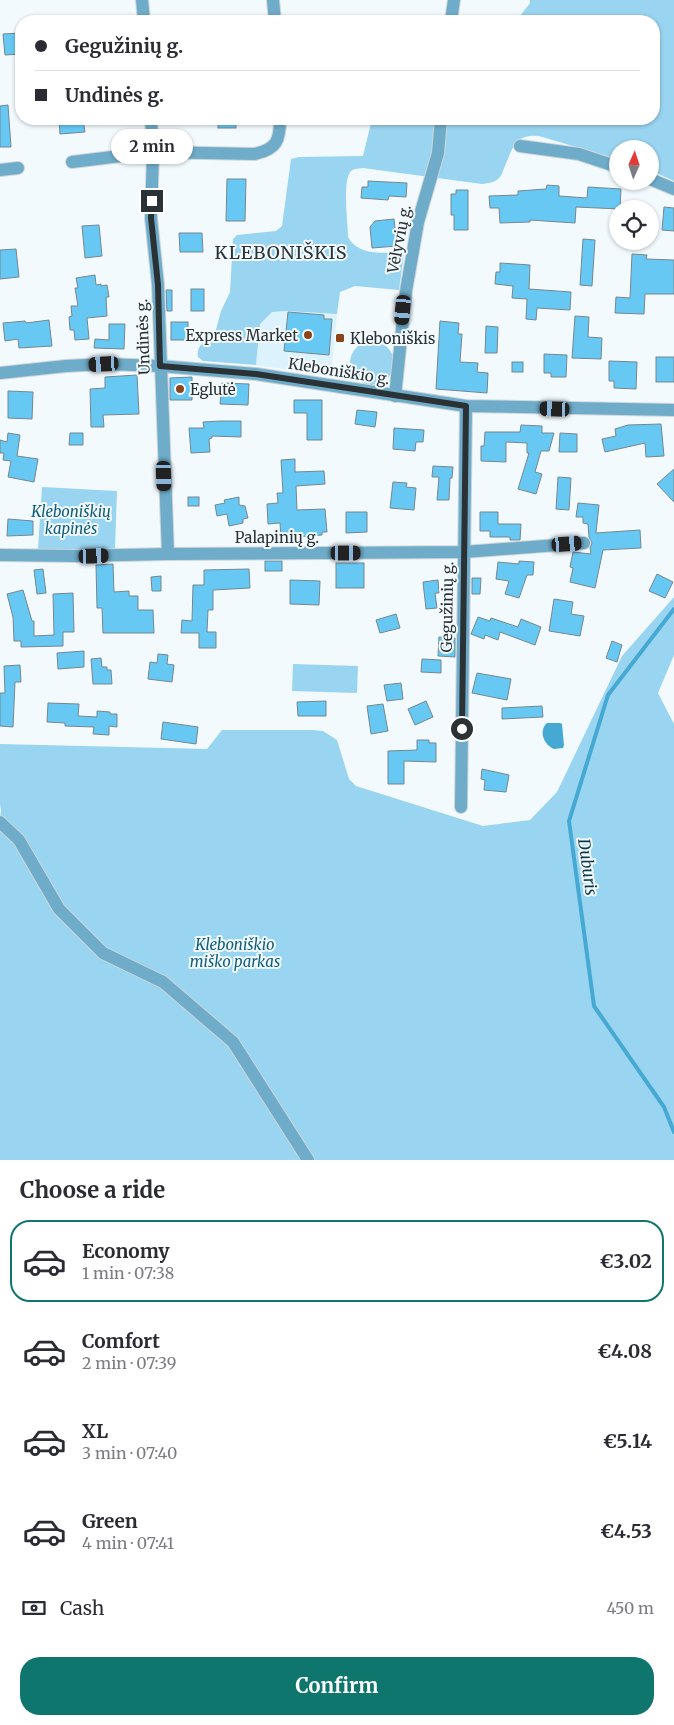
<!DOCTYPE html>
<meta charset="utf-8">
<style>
:root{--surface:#fff;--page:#f7f7f7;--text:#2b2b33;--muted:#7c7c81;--line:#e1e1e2;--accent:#0f766e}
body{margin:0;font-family:Merriweather,serif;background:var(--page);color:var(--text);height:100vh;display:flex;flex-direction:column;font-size:19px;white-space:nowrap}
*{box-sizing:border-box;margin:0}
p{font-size:16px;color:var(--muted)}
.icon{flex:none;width:28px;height:28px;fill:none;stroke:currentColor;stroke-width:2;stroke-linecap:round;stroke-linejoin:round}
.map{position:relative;height:1160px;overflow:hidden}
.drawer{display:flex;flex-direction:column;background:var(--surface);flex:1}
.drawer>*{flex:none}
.banner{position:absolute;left:15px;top:15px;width:645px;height:110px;border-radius:20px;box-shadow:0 1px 4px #0004;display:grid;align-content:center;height:110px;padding:0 20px;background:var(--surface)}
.needle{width:32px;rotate:3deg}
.controls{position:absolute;left:609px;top:140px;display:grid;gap:10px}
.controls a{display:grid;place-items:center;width:50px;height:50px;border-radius:50%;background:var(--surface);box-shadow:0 1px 4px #0004;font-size:25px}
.end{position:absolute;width:22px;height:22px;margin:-11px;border:6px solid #2a3236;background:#fff;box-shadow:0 0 0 2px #fff}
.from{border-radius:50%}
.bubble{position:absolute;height:35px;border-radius:18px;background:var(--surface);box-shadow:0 1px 4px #0004;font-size:16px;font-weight:700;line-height:35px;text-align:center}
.car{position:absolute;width:15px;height:30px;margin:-15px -8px;border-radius:6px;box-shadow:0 0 4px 1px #0007;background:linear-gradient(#222 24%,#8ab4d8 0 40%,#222 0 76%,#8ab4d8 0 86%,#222 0)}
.banner b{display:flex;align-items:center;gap:18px;height:48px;font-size:19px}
.banner b+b{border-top:1px solid var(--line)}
.banner i{width:12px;height:12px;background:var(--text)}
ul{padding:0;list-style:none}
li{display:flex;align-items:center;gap:15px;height:82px;margin:0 10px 8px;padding:0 10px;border:2px solid transparent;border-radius:20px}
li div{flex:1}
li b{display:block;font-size:19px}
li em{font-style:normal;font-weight:700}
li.on{border-color:var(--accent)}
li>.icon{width:45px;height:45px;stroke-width:1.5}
h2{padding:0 20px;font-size:22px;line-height:60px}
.pay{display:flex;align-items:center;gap:12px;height:55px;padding:0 20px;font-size:19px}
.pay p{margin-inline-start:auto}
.cta{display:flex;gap:10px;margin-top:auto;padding:10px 20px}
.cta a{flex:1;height:58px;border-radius:20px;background:var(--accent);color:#fff;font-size:20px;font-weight:700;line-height:58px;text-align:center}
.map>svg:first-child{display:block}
</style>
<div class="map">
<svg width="674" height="1160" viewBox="0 0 674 1160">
<rect width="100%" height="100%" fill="#f2fafe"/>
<path fill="#dcf3fe" d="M286,311l51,3 -6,62 -75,-11 4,-41 12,-12z"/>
<g fill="#99d4f0">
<path d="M530,0h144v181l-24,-11v-21h-32l-1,10 -78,-23c-24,-2 -26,11 -34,30 -2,4 -3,9 -5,11 -5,6 -12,6 -18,7l-119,-16c-5,1 -8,0 -12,3 -9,9 -3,53 -3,66 11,20 37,15 56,16l-5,37 -44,-4 -15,6 -3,22 -51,-3 -14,1 -12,12 -4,41 -53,-4 -5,-4c-2,-13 7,-15 16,-20l7,-26 9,-19 3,-53 4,-4 39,-4 6,-5 9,-67 8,-2 64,-1 9,-37h282v-98h-138l14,-18z"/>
<circle cx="372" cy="363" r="22"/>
<path d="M42,487l75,4 -2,58 -77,1z"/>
<path d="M674,597v58l-16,38 16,31v436h-674v-340l1,-10 -1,-6v-60l207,5 15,-19h91l10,1 14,9 12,39 7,7 127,40 47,-6 27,-28 65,-136z"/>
<path d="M293,664l65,2 -1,27 -65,-2z"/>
</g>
<path fill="#46a9d3" d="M547,723h13l2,1 2,21 -1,3 -9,1c-10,-4 -16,-18 -7,-26z"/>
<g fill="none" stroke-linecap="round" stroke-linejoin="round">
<path stroke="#46a9d3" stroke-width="4" d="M674,609l-66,86 -39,126 25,185 70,101 10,25"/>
</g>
<g fill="#67c9f3" stroke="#758790">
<path d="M21,33v21l-16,1 -2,-21z"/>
<path d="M8,105l3,42h-11v-41z"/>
<path d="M59,119h24l2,13 -25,2z"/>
<rect x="218" y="119" width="18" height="9"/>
<path d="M227,179h19l-1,42h-19z"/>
<path d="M368,181l39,2 -1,14 -17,-1 -1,4 -27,-2 1,-11h6z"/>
<path d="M547,185l12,1v10l28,2 1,-11 33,2 -1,20 -44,-2 -1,16 -45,-3v2l-30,1 -1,-15h-9l-1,-12 29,-1v-4l28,-2z"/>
<path d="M456,190h12v40h-14v-15h-3v-21h5z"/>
<path d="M664,207l10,1v23l-12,-1z"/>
<path d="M394,219l3,27 -25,2 -2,-21 5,-6z"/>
<path d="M99,225l3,31 -17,2 -3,-32z"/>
<path d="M179,233h23l1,19h-23z"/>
<path d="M583,239l12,1 -3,46 -12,-1z"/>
<path d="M16,249l3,28 -19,2v-29z"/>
<path d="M632,254l15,1 -1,4 28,1v34h-29l-1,20 -29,-1 1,-16 14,1z"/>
<path d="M500,263l30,2 -1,24 42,3 -1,18 -33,-2 -1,12 -10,-1 1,-20 -15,-1 1,-12 -18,-2 1,-12h4z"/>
<path d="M95,275l1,10 5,-1v2l6,-1 2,12h-3l1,19 -20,2 2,21 -14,1 -1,-10h-4l-1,-13 3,-1 -1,-10h7l-3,-18h3l-2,-10z"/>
<rect x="191" y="289" width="13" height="22"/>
<path d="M166,290h6v21h-5z"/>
<path d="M288,312l36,3v4h8l-3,36 -45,-4z"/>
<path d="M575,316l14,1 -1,20 14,1 -1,21 -29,-1z"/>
<path d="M49,320l3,26 -33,2 -1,-9 -13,2 -2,-18 22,-2 1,2z"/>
<path d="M440,321l19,2 -1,11h4l-2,28 18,1 -1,9 11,1 -1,20 -51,-4z"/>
<rect x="171" y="322" width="17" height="18"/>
<path d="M109,324h16l-1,25 -30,-1 1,-9 14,1z"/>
<path d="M486,326l12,1 -1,26h-12z"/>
<path d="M544,354l23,1 -1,22h-15v-4h-7z"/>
<rect x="656" y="357" width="18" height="25"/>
<path d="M609,361l28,1 -1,27 -22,-1v-7h-5z"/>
<rect x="512" y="362" width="11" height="10"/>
<path d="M137,375l2,39 -36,1 1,12h-13l-1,-38 15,-1v-11z"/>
<path d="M192,377v23h-22v-22z"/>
<path d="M222,383l27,1 -1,21 -28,-1z"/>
<path d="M8,391l25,1 -1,27 -24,-1z"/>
<path d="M294,400h28v40h-15v-27h-13z"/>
<path d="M357,410l20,2 -2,15 -20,-3z"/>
<path d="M220,421h21v16l-29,-1v2l-3,1 1,13 -19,1 -2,-25h15l-1,-6z"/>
<path d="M661,424l3,32 -18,1 -1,-14 -40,9 -3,-13 14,-3 -1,-7 13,-4z"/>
<path d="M521,425l21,1v7h12l-5,18h-8l-6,21 7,2 -6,20 -18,-5 11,-36h-2v-10l-21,-1v20l-25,-1v-15h3l1,-14h35z"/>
<path d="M394,428l30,2 -1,12h-7l-1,9 -22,-2z"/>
<path d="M8,433l12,2 -3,21 21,3 -4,23 -26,-5 3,-16 -8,-1 1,-7h-4v-13l7,2z"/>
<path d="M70,433h13v12h-14z"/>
<path d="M560,433l17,1v18h-18z"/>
<path d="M295,459v13l29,-1 1,13 -29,2 1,24 28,-1 2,23h-5v3l-41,3 -1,-15 -12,1 -1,-20 11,-1 -1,-10h6l-2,-33z"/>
<path d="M433,466l20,1 -1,11h-2l-1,22h-12l2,-23h-7z"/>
<path d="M674,469v33l-17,-18z"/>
<path d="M558,477l13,1 -2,32 -13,-1z"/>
<path d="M393,482l14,1 -1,4 10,1 -2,22 -24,-2z"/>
<rect x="188" y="497" width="11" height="9"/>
<path d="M239,497v8l6,1 3,12 -5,1v4l-14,3 -2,-12 -10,2 -2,-11 10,-2 -1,-3z"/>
<path d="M578,503l21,2 -3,28 44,-3 1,18 -38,2 -8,38 -25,-6 3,-14 -3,-1 3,-15 18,2 -1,-6 2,-5 -3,-6 -1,-13 -5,-1v-6h-7z"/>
<path d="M346,512h21v20l-21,1z"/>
<path d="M480,512h18v12h23l-1,16h-10v-3h-20v-6h-10z"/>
<path d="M8,519l25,2v14l-26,1z"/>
<rect x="265" y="561" width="17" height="10"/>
<path d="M519,561l15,1 -1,13h-6l-8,23 -14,-4 4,-13 -13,-2 2,-17 21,2z"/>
<rect x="336" y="563" width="28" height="25"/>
<path d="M113,564l1,28 15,-1v5h9v14h15l1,23h-51l-1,-25h-5l-1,-43z"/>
<path d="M43,569l3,24 -9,1 -3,-24z"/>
<path d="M249,569l1,19 -37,2v20h-5l-1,22h9v16h-17v-15h-18l1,-13 10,1 1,-36h11v-15z"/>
<path d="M657,574l16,8 -8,16 -16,-7z"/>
<path d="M161,576v15h-9l-1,-14z"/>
<path d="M472,578h9l-1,16h-8z"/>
<path d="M290,580l30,1 -1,24 -29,-1z"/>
<path d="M438,580l1,13h-4l2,15 -11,1 -3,-27z"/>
<path d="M23,590l9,31h2v15l20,-1 -1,-41 20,-1 1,39h-11v14l-42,1v-6h-7l-1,-24 -6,-23z"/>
<path d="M554,599l19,3 -2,12 13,2 -4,20 -31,-5z"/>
<path d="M396,614l4,14 -20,5 -4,-13z"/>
<path d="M478,617l12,4 1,-3 27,9 3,-8 20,8 -6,18 -35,-13 -2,8 -13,-5 -1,4 -13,-5z"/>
<path d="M439,637l16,1v19l-17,-1z"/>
<path d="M612,641l10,4 -5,17 -11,-4z"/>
<path d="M84,651v16l-26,2 -1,-16z"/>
<path d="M158,654l10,1 -1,9 7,1 -2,17 -24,-3 2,-17 7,1z"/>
<path d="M101,658l1,9h5v3h4l1,14h-19l-2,-25z"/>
<path d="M422,659l19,1v13l-20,-1z"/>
<path d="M20,665l1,17h-6l-2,45 -13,-1v-33h5l-1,-27z"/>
<path d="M477,673l34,6 -4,21 -35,-7z"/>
<path d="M401,683l2,16 -16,2 -3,-16z"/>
<path d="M326,701v15h-28l-1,-14z"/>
<path d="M426,701l7,16 -18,8 -7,-16z"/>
<path d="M48,703l31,1 -1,12 19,1v-6l13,1v2h7v13l-8,-1v9l-16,-1 1,-7 -29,-1v-3l-18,-1z"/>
<path d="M383,704l5,27 -17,3 -4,-28z"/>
<path d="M542,706l1,11 -41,2v-11z"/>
<path d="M163,722l35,5 -2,17 -35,-5z"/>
<path d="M417,740h12v3h7v19l-32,-1v23h-16v-33l29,-1z"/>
<path d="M482,769l27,6 -3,17 -22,-2 1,-10 -4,-1z"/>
</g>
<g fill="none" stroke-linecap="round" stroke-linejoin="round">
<g stroke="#ced6da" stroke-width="14">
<g id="minor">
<path d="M142,0l2,21"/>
<path d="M273,0l2,21"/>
<path d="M451,21l3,-21"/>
<path d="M151,119l2,33 -2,66 7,67 10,269"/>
<path d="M520,146l59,8 39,13"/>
<path d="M72,162l81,-10 102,2c22,-5 25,-14 25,-35"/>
<path d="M0,170l18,-2"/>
<path d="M650,179l24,10"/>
<path d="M395,396l11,-105 12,-69 20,-69 3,-34"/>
<path d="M0,555l76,1 92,-2 296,-2 120,-9"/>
<path d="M461,807l5,-401"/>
<path d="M0,822l19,18 40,69 44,44 60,29 70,60 75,118"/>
</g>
</g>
<g stroke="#ced6da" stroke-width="14">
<path id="tertiary" d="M0,373l66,-7 39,-2 55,2 96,8 210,32 208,4"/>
</g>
<use href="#minor" stroke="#6eacc9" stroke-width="12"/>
<use href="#tertiary" stroke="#6eacc9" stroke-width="12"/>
</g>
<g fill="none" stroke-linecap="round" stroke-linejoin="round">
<path stroke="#2a3236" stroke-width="6" d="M152,201l-1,17 7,67 2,81 96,8 210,32 -4,323"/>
</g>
<g fill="#8a451b" stroke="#f2fafe" stroke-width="2">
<circle cx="308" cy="335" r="5"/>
<rect x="335" y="333" width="10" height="10" rx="2.5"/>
<circle cx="180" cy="389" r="5"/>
</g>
<g text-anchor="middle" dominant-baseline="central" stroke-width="4" stroke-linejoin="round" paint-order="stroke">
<g font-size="15" fill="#2a3236" stroke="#f2fafe">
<text transform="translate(399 239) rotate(-79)">Vėlyvių g.</text>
<text transform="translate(143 337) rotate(-92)">Undinės g.</text>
<text transform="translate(339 371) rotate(9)">Kleboniškio g.</text>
<text x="277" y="537">Palapinių g.</text>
<text transform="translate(447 607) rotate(-89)">Gegužinių g.</text>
</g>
<g font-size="15" fill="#2a3236" stroke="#f2fafe" text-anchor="start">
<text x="298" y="335" text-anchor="end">Express Market</text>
<text x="350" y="338">Kleboniškis</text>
<text x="190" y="389">Eglutė</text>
</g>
<g font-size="15" font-style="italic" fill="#105e7b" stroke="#f2fafe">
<text x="71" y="511">Kleboniškių<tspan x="71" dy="17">kapinės</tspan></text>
<text x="235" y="944">Kleboniškio<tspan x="235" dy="17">miško parkas</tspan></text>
</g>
<g font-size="16" font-style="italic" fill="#0c384a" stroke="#f2fafe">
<text transform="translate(588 867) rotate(82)">Duburis</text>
</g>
<g font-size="18" letter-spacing="1" fill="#2a3236" stroke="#f2fafe">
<text x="281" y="252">KLEBONIŠKIS</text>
</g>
</g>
</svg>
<div class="controls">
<a><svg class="needle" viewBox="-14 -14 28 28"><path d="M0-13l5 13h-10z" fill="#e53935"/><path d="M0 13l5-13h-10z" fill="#7c7c81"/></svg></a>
<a><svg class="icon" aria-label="locate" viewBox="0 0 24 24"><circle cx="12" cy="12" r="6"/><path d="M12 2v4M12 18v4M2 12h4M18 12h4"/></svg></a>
</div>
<i class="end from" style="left:462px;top:729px"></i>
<i class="end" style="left:152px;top:201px"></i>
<div class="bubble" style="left:111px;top:129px;width:82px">2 min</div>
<i class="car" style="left:403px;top:310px;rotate:185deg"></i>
<i class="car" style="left:104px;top:364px;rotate:267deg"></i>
<i class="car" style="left:555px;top:409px;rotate:272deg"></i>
<i class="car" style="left:164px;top:476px;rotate:178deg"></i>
<i class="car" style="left:567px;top:544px;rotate:86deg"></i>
<i class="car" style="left:346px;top:553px;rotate:90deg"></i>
<i class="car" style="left:94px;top:556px;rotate:88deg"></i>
<div class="banner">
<b><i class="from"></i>Gegužinių g.</b>
<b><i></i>Undinės g.</b>
</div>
</div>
<section class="drawer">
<h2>Choose a ride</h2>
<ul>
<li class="on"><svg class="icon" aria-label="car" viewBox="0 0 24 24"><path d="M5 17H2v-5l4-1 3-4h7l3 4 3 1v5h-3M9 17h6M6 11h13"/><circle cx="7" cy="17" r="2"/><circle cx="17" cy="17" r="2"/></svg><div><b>Economy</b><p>1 min · 07:38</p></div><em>€3.02</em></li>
<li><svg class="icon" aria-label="car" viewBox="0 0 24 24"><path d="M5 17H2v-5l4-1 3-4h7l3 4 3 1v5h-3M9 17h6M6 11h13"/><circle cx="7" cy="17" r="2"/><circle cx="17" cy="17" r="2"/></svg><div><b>Comfort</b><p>2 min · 07:39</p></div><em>€4.08</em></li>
<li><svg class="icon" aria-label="car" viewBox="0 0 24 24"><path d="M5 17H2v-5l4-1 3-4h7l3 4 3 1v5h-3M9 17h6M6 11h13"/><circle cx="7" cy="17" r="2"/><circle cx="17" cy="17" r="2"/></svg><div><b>XL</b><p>3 min · 07:40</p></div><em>€5.14</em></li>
<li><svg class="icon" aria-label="car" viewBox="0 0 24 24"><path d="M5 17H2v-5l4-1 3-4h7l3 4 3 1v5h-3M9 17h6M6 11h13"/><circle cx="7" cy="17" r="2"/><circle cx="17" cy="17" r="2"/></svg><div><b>Green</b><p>4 min · 07:41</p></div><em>€4.53</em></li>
</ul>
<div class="pay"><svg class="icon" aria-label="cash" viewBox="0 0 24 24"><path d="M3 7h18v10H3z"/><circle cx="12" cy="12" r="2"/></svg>Cash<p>450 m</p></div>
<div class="cta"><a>Confirm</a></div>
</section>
